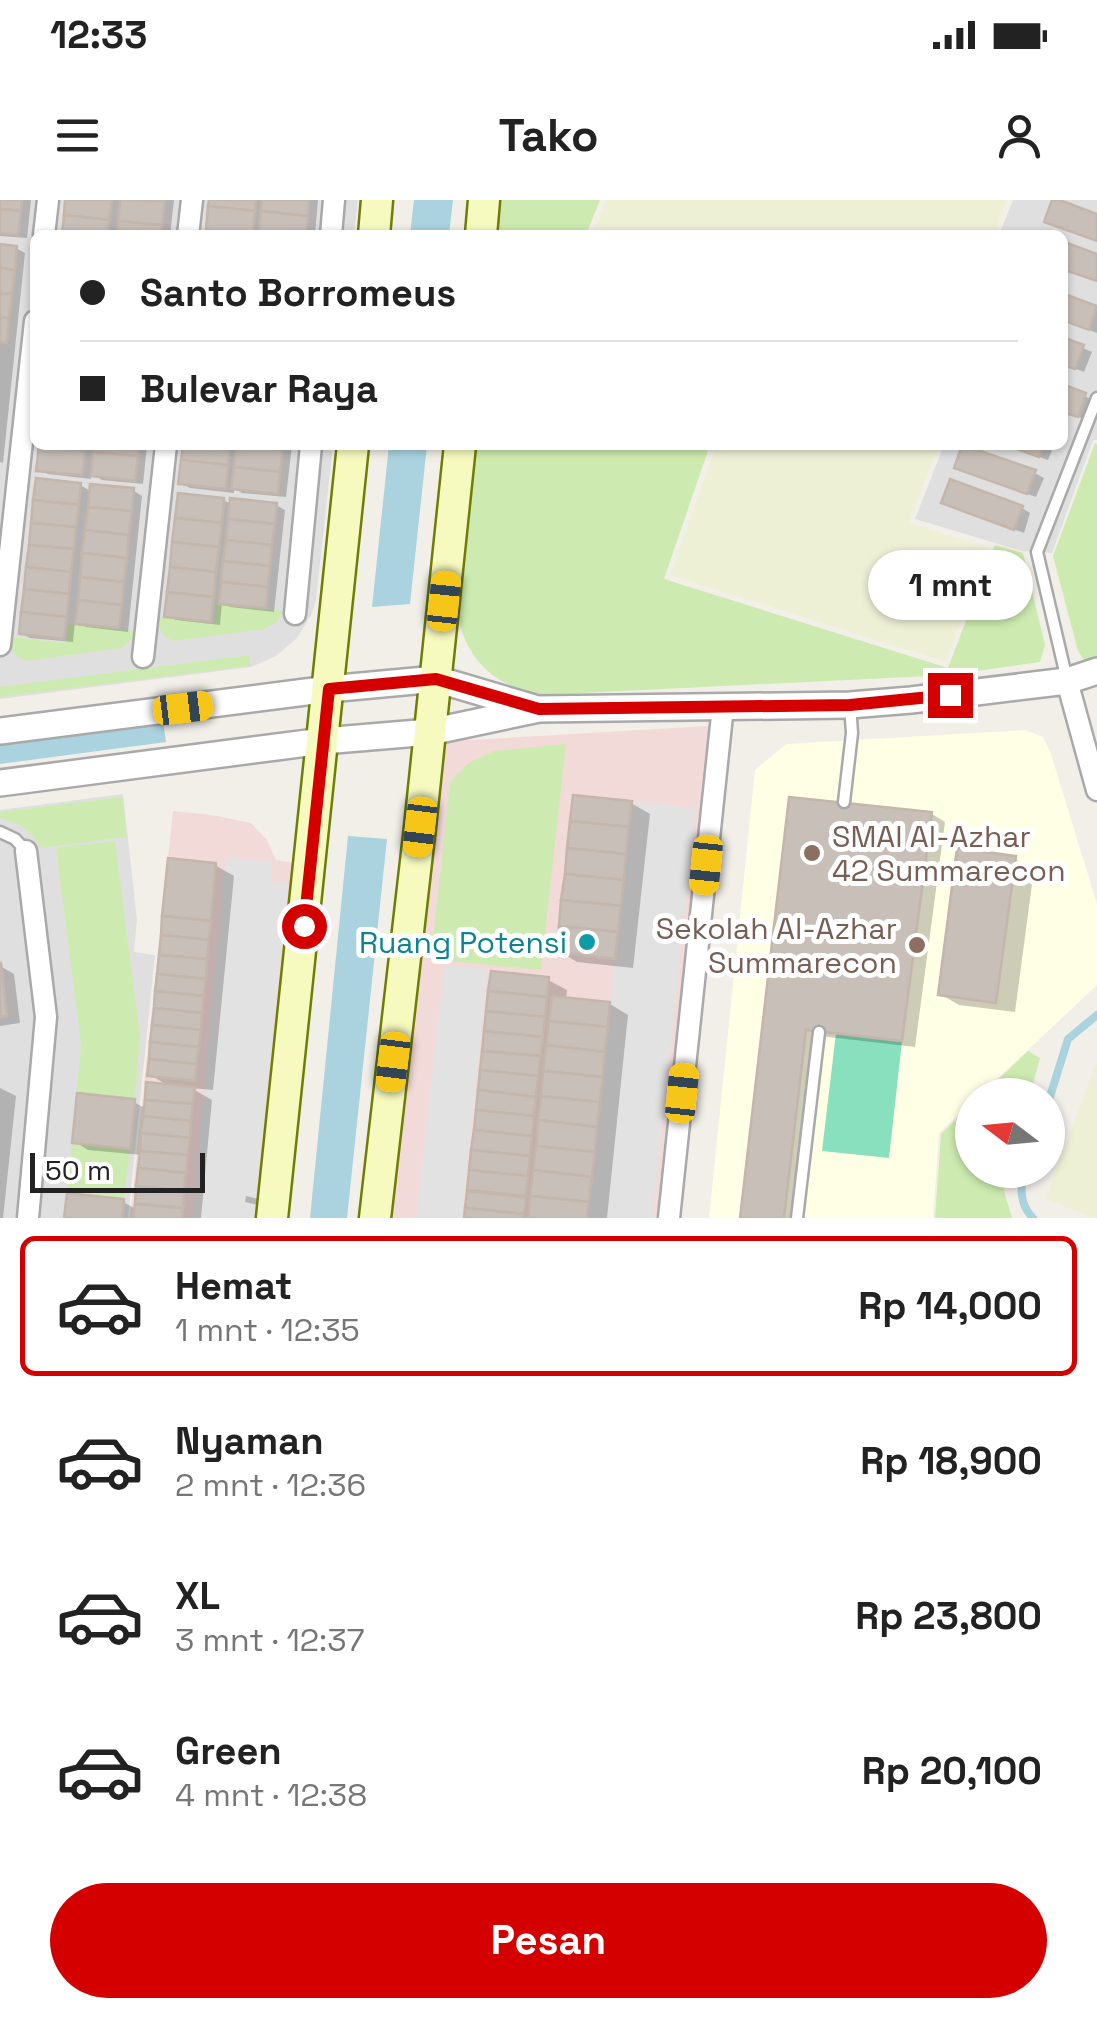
<!DOCTYPE html>
<html lang="id">
<meta charset="utf-8">
<style>
:root{--surface:#fff;--page:#f2f2f2;--text:#222;--muted:#767676;--line:#e0e0e0;--accent:#d40000}
body{margin:0;font-family:"Space Grotesk",sans-serif;background:var(--page);color:var(--text);height:100vh;display:flex;flex-direction:column;font-size:38px;white-space:nowrap}
*{box-sizing:border-box;margin:0}
p{font-size:32px;color:var(--muted)}
.icon{flex:none;width:55px;height:55px;fill:none;stroke:currentColor;stroke-width:2;stroke-linecap:round;stroke-linejoin:round}
.map{position:relative;height:1018px;overflow:hidden}
.side{display:flex;flex-direction:column;background:var(--surface);flex:1}
.side>*{flex:none}
.top-card{position:absolute;left:30px;top:30px;width:1038px;height:220px;border-radius:15px;box-shadow:0 2px 8px #0004;display:grid;align-content:center;height:220px;padding:0 50px;background:var(--surface)}
.needle{width:65px;rotate:286deg}
.buttons{position:absolute;left:955px;top:878px;display:grid;gap:20px}
.buttons a{display:grid;place-items:center;width:110px;height:110px;border-radius:50%;background:var(--surface);box-shadow:0 2px 8px #0004;font-size:50px}
.scale{position:absolute;left:30px;bottom:25px;width:175px;box-sizing:border-box;padding-left:10px;border:5px solid #222;border-top:0;font-size:28px;line-height:35px;white-space:nowrap;color:#222;-webkit-text-stroke:8px #fff;paint-order:stroke}
.end{position:absolute;width:45px;height:45px;margin:-22px;border:12px solid #d40000;background:#fff;box-shadow:0 0 0 5px #fff}
.from{border-radius:50%}
.bubble{position:absolute;height:70px;border-radius:35px;background:var(--surface);box-shadow:0 2px 8px #0004;font-size:32px;font-weight:700;line-height:70px;text-align:center}
.car{position:absolute;width:30px;height:60px;margin:-30px -15px;border-radius:12px;box-shadow:0 0 8px 2px #0007;background:linear-gradient(#f5c518 24%,#345 0 40%,#f5c518 0 76%,#345 0 86%,#f5c518 0)}
.top-card b{display:flex;align-items:center;gap:35px;height:95px;font-size:38px}
.top-card b+b{border-top:2px solid var(--line)}
.top-card i{width:25px;height:25px;background:var(--text)}
ul{padding:18px 0 0;list-style:none}
li{display:flex;align-items:center;gap:30px;height:140px;margin:0 20px 15px;padding:0 30px;border:5px solid transparent;border-radius:15px}
li div{flex:1}
li b{display:block;font-size:38px}
li em{font-style:normal;font-weight:700}
li.on{border-color:var(--accent)}
li>.icon{width:90px;height:90px;stroke-width:1.5}
.button{display:flex;gap:20px;margin-top:auto;padding:20px 50px}
.button a{flex:1;height:115px;border-radius:60px;background:var(--accent);color:#fff;font-size:40px;font-weight:700;line-height:115px;text-align:center}
.status{display:flex;justify-content:space-between;align-items:center;height:70px;padding:0 50px;background:var(--surface);direction:ltr}
.status svg{height:28px;fill:currentColor}
header{display:flex;justify-content:space-between;align-items:center;height:130px;padding:0 50px;background:var(--surface);font-size:45px;font-weight:700}
.map>svg:first-child{display:block}
</style>
<div class="status"><b>12:33</b><svg viewBox="0 0 49 12"><path d="M0 12V9h3v3zM5 12V6h3v6zM10 12V3h3v9zM15 12V0h3v12zM26 1h20v11H26zM47 4h2v5h-2z"/></svg></div>
<header><svg class="icon" aria-label="menu" viewBox="0 0 24 24"><path d="M4 6h16M4 12h16M4 18h16"/></svg>Tako<svg class="icon" aria-label="person" viewBox="0 0 24 24"><circle cx="12" cy="8" r="4"/><path d="M4 21q1-7 8-7t8 7"/></svg></header>
<div class="map">
<svg width="1097" height="1018" viewBox="0 0 1097 1018">
<rect width="100%" height="100%" fill="#f2efe9"/>
<g fill="#e0dfdf">
<path d="M0,0h358l-4,35h-319v210h298l-17,155 -4,14 -15,24 -21,18 -25,11 -251,32z"/>
<path d="M1013,0h84v240h-4l-41,113 -30,-2 -107,-32 29,-74h118v-210h-63z"/>
<path d="M123,594l14,126 -3,32 21,3 -27,263h-128v-408z"/>
</g>
<g fill="#f2dad9">
<path d="M709,526l-52,492h-274l54,-476z"/>
<path d="M173,611l39,4 39,8 16,17 9,20 19,3 -37,355h-128z"/>
</g>
<path fill="#ffffe5" d="M1025,530l18,7 7,14 47,153v81l-117,110h-8v7l-33,31 -6,85h-224l46,-448 31,-26z"/>
<g fill="#eef0d5">
<path d="M606,0h401l-13,35h-403z"/>
<path d="M716,245h223l-30,78 80,24 -43,115 -276,-87z"/>
<path d="M1097,861v157h-4l-48,-19z"/>
</g>
<g fill="#cdebb0">
<path d="M495,0h105l-14,35h-94z"/>
<path d="M1095,243l2,1v236l-19,-29 -25,-95z"/>
<path d="M471,245h239l-46,134 284,89 47,-123 28,8 22,92 -5,17 -91,13 -407,20c-50,-9 -79,-38 -86,-89z"/>
<path d="M216,404l67,7 -6,11 -13,7 -89,12c-13,-4 -16,-10 -17,-24l56,6z"/>
<path d="M68,424l67,7 -2,7 -11,10 -95,13c-13,-4 -16,-10 -16,-24l55,6z"/>
<path d="M249,455l1,11 -250,31v-10z"/>
<path d="M566,544l-25,226 -110,-11 19,-177 18,-19 26,-12z"/>
<path d="M122,597l5,40 -87,11c-7,-18 -22,-25 -40,-30v-6z"/>
<path d="M115,641l25,195 -5,63 -58,-6 4,-49 -25,-196z"/>
<path d="M1028,851l12,7 -10,37h-48z"/>
<path d="M972,904v66h37l-5,21 8,27h-77l6,-84z"/>
<path d="M72,943l58,6 -6,50 -57,-6z"/>
</g>
<path fill="#88e0be" d="M836,833l66,8 -13,117 -67,-7z"/>
<g fill="#e2e2e2">
<path d="M632,601l64,7 -44,410h-64z"/>
<path d="M226,657l46,5 -2,20 18,2 -34,334h-62z"/>
<path d="M444,765l44,4 -26,249h-46z"/>
</g>
<g fill="#aad3df">
<path d="M414,0h39l-4,35h-39z"/>
<path d="M389,245h38l-17,159 -38,3z"/>
<path d="M163,520l3,22 -166,22v-22z"/>
<path d="M348,636l39,3 -40,379h-37z"/>
</g>
<g fill="#0003">
<path d="M0,0h31l-4,38 -27,-2z"/>
<path d="M68,0h106l-4,35h-106z"/>
<path d="M212,0h106l-3,35h-107z"/>
<path d="M0,46l16,2 9,5 -22,210 -3,-1z"/>
<path d="M1062,96l35,12v25l-35,-13z"/>
<path d="M1083,148l9,4 -8,20 -22,-8z"/>
<path d="M1062,187l32,13 -7,20 -25,-9z"/>
<path d="M42,245h105l-4,39 -41,-4 -11,-7v6l-43,-5 -9,-5z"/>
<path d="M185,245h107l-6,52 -44,-4 -8,-5v5l-44,-5 -9,-5z"/>
<path d="M1006,245h48l-6,15z"/>
<path d="M965,272l70,1 9,5 -8,19z"/>
<path d="M80,285l12,7 42,-1 8,5 -14,136 -42,-5 -11,-6 -2,21 -43,-4 -9,-5z"/>
<path d="M224,300l8,5h44l9,5 -11,102 -44,-5 -8,-5 -2,23 -44,-5 -9,-5z"/>
<path d="M952,307l70,1 8,5 -6,20z"/>
<path d="M791,599l141,15 13,8 -30,225 -95,-11 -22,182h-55z"/>
<path d="M631,603l19,11 -17,154 -56,-6 -18,-11z"/>
<path d="M1015,659l19,10 -19,143 -56,-7 -19,-11z"/>
<path d="M215,665l19,11 -21,214 -22,-2 21,12 -11,118h-135l3,-22 54,6 13,7 6,-54 -54,-5 -13,-8 59,-40 12,7 25,-22 -21,-12z"/>
<path d="M0,766l14,8 6,49 -20,3z"/>
<path d="M493,774l55,6 19,10 -1,10 44,4 18,11 -21,203h-140z"/>
<path d="M0,888l16,8 -13,122h-3z"/>
<path d="M246,996l12,3v6l-13,-3z"/>
</g>
<g fill="none" stroke-linecap="round" stroke-linejoin="round">
<g stroke="#aad3df" stroke-width="8">
<path d="M1048,903l20,-64 29,-24"/>
<path d="M1025,970c-5,17 -6,34 8,48"/>
</g>
</g>
<g fill="#c7bfb8" stroke="#c4b6ab" stroke-width="2.5">
<path d="M0,0h22l-1,11 -21,-2z"/>
<path d="M65,0h47l-3,20 -45,-5z"/>
<path d="M120,0l45,1 -3,24 -44,-4z"/>
<path d="M209,0h47l-1,11 -47,-5z"/>
<path d="M262,0h47l-1,16 -47,-5z"/>
<path d="M1052,0h8l37,14v27l-53,-19z"/>
<path d="M208,6l47,5 -2,24 -47,-5z"/>
<path d="M0,9l21,2 -3,24 -18,-2z"/>
<path d="M261,11l47,5 -2,19h-48z"/>
<path d="M64,15l45,5 -1,15h-46z"/>
<path d="M118,21l44,4 -1,10h-45z"/>
<path d="M1062,41l35,13v27l-35,-12z"/>
<path d="M0,44l17,2 -2,24 -15,-2z"/>
<path d="M0,68l15,2 -3,24 -12,-1z"/>
<path d="M0,93l12,1 -3,24 -9,-1z"/>
<path d="M1062,93l35,13 -8,24 -27,-10z"/>
<path d="M0,117l9,1 -2,25 -7,-1z"/>
<path d="M1062,137l22,8 -9,24 -13,-4z"/>
<path d="M1062,184l24,9 -8,24 -16,-5z"/>
<path d="M39,245h46v6z"/>
<path d="M94,245h45l-1,11 -45,-4z"/>
<path d="M183,245h47l-2,20 -47,-5z"/>
<path d="M236,245l47,5 -3,22 -46,-5z"/>
<path d="M962,245l74,25 -9,24 -73,-26z"/>
<path d="M1005,245h39l-5,12z"/>
<path d="M39,246l46,5 -3,24 -46,-4z"/>
<path d="M93,252l45,4 -3,25 -44,-5z"/>
<path d="M181,260l47,5 -2,24 -48,-5z"/>
<path d="M234,267l46,5 -2,22 -47,-5z"/>
<path d="M36,278l45,5 -2,22 -46,-5z"/>
<path d="M950,279l73,27 -9,24 -73,-27z"/>
<path d="M90,284l44,4 -2,23 -44,-4z"/>
<path d="M178,293l46,5 -2,25 -47,-5z"/>
<path d="M230,298l47,5 -2,21 -47,-5z"/>
<path d="M33,300l46,5 -3,22 -45,-4z"/>
<path d="M88,307l44,4 -3,24 -44,-5z"/>
<path d="M175,318l47,5 -3,24 -47,-5z"/>
<path d="M228,319l47,5 -3,21 -46,-5z"/>
<path d="M31,323l45,4 -2,22 -45,-4z"/>
<path d="M85,330l44,5 -2,23 -45,-5z"/>
<path d="M226,340l46,5 -2,21 -47,-5z"/>
<path d="M172,342l47,5 -3,25 -46,-5z"/>
<path d="M29,345l45,4 -3,23 -45,-5z"/>
<path d="M82,353l45,5 -3,24 -44,-5z"/>
<path d="M223,361l47,5 -2,21 -47,-5z"/>
<path d="M26,367l45,5 -2,22 -45,-5z"/>
<path d="M170,367l46,5 -2,25 -47,-5z"/>
<path d="M80,377l44,5 -2,23 -44,-5z"/>
<path d="M221,382l47,5 -2,21 -47,-4z"/>
<path d="M24,389l45,5 -2,23 -46,-5z"/>
<path d="M167,392l47,5 -3,25 -47,-5z"/>
<path d="M78,400l44,5 -3,23 -44,-4z"/>
<path d="M21,412l46,5 -3,22 -45,-5z"/>
<path d="M573,595l59,6 -3,26 -59,-6z"/>
<path d="M789,597l143,15 -30,229 -96,-11 -22,188h-44z"/>
<path d="M570,621l59,6 -3,27 -59,-6z"/>
<path d="M567,648l59,6 -2,26 -59,-6z"/>
<path d="M957,648l59,8 -20,147 -58,-8z"/>
<path d="M168,658l48,5 -5,58 -49,-5z"/>
<path d="M565,674l59,6 -3,26 -60,-6z"/>
<path d="M561,700l60,6 -3,26 -59,-6z"/>
<path d="M162,716l49,5 -2,19 -48,-5z"/>
<path d="M559,726l59,6 -3,27 -59,-7z"/>
<path d="M161,735l48,5 -2,19 -48,-4z"/>
<path d="M159,755l48,4 -1,20 -49,-5z"/>
<path d="M1,763l6,53 -7,1v-54z"/>
<path d="M491,771l58,6 -2,20 -59,-6z"/>
<path d="M157,774l49,5 -2,17 -49,-5z"/>
<path d="M155,791l49,5 -2,17 -48,-5z"/>
<path d="M488,791l59,6 -2,20 -59,-6z"/>
<path d="M552,796l58,6 -2,25 -59,-6z"/>
<path d="M154,808l48,5 -1,17 -49,-5z"/>
<path d="M486,811l59,6 -2,20 -59,-6z"/>
<path d="M549,821l59,6 -3,25 -59,-7z"/>
<path d="M152,825l49,5 -2,17 -49,-5z"/>
<path d="M484,831l59,6 -2,19 -59,-5z"/>
<path d="M150,842l49,5 -2,17 -48,-5z"/>
<path d="M546,845l59,7 -2,25 -60,-6z"/>
<path d="M482,851l59,5 -3,20 -58,-6z"/>
<path d="M149,859l48,5 -2,17 -48,-5z"/>
<path d="M480,870l58,6 -2,21 -58,-7z"/>
<path d="M543,871l60,6 -3,25 -59,-6z"/>
<path d="M146,882l49,5 -2,17 -48,-4z"/>
<path d="M478,890l58,7 -2,19 -58,-6z"/>
<path d="M77,893l58,6 -5,50 -58,-6z"/>
<path d="M541,896l59,6 -3,25 -59,-7z"/>
<path d="M145,900l48,4 -2,17 -48,-5z"/>
<path d="M476,910l58,6 -2,20 -58,-6z"/>
<path d="M143,916l48,5 -1,17 -49,-5z"/>
<path d="M538,920l59,7 -2,25 -59,-6z"/>
<path d="M474,930l58,6 -2,20 -59,-6z"/>
<path d="M141,933l49,5 -2,17 -48,-4z"/>
<path d="M536,946l59,6 -3,25 -59,-7z"/>
<path d="M471,950l59,6 -2,20 -59,-6z"/>
<path d="M140,951l48,4 -2,18 -48,-5z"/>
<path d="M138,968l48,5 -2,18 -48,-5z"/>
<path d="M469,970l59,6 -2,20 -59,-6z"/>
<path d="M533,970l59,7 -3,25 -59,-6z"/>
<path d="M136,986l48,5 -1,17 -48,-4z"/>
<path d="M467,991l59,6 -2,17 -59,-6z"/>
<path d="M67,993l57,6 -2,19h-58z"/>
<path d="M530,996l59,6 -2,16h-59z"/>
<path d="M135,1004l48,4 -1,10h-49z"/>
<path d="M465,1008l59,6 -1,4h-59z"/>
</g>
<g fill="none" stroke-linecap="round" stroke-linejoin="round">
<g stroke="#a9a9a9" stroke-width="15">
<g id="service">
<path d="M1067,480l-30,-128 60,-154"/>
<path d="M844,602l8,-69 -2,-28"/>
<path d="M0,632l15,7 11,12"/>
<path d="M797,1018l22,-186"/>
</g>
</g>
<g stroke="#a9a9a9" stroke-width="25">
<g id="minor">
<path d="M44,35l4,-35"/>
<path d="M188,35l4,-35"/>
<path d="M331,35l3,-35"/>
<path d="M295,414l16,-169"/>
<path d="M0,445l35,-324"/>
<path d="M143,457l23,-212"/>
<path d="M1067,481l30,109"/>
<path d="M26,651l20,166 -18,201"/>
<path d="M669,1018l54,-512"/>
</g>
</g>
<g stroke="#a9a9a9" stroke-width="30">
<g id="tertiary">
<path d="M0,531l329,-42 107,-10 98,29"/>
<path d="M0,583l323,-42 107,-9 109,-23 311,-4 61,-5 156,-19 30,-10"/>
</g>
</g>
<g stroke="#707d05" stroke-width="35">
<g id="secondary">
<path d="M374,35l3,-35"/>
<path d="M481,35l3,-35"/>
<path d="M272,1018l81,-773"/>
<path d="M375,1018l45,-391 40,-382"/>
</g>
</g>
<use href="#service" stroke="#fff" stroke-width="10"/>
<use href="#minor" stroke="#fff" stroke-width="20"/>
<use href="#tertiary" stroke="#fff" stroke-width="25"/>
<use href="#secondary" stroke="#f7fabf" stroke-width="30"/>
</g>
<g fill="none" stroke-linecap="round" stroke-linejoin="round">
<path stroke="#d40000" stroke-width="12" d="M304,726l25,-237 107,-10 103,30 311,-4 100,-10"/>
</g>
<g fill="#8d6e63" stroke="#fff" stroke-width="4">
<circle cx="812" cy="653" r="10"/>
<circle cx="917" cy="745" r="10"/>
</g>
<circle fill="#0f9aa8" stroke="#fff" stroke-width="4" cx="587" cy="742" r="10"/>
<g text-anchor="middle" dominant-baseline="central" stroke-width="10" stroke-linejoin="round" paint-order="stroke">
<g font-size="30" fill="#785e54" stroke="#fff" text-anchor="start">
<text x="832" y="636">SMAI Al-Azhar<tspan x="832" dy="34">42 Summarecon</tspan></text>
<text x="897" y="728" text-anchor="end">Sekolah Al-Azhar<tspan x="897" dy="34">Summarecon</tspan></text>
</g>
<g font-size="30" fill="#0d838f" stroke="#fff" text-anchor="end">
<text x="567" y="742">Ruang Potensi</text>
</g>
</g>
</svg>
<div class="buttons">
<a><svg class="needle" viewBox="-14 -14 28 28"><path d="M0-13l5 13h-10z" fill="#e53935"/><path d="M0 13l5-13h-10z" fill="#767676"/></svg></a>
</div>
<div class="scale">50 m</div>
<i class="end from" style="left:304px;top:726px"></i>
<i class="end" style="left:950px;top:495px"></i>
<div class="bubble" style="left:868px;top:350px;width:165px">1 mnt</div>
<i class="car" style="left:444px;top:401px;rotate:6deg"></i>
<i class="car" style="left:183px;top:508px;rotate:83deg"></i>
<i class="car" style="left:420px;top:627px;rotate:187deg"></i>
<i class="car" style="left:706px;top:665px;rotate:186deg"></i>
<i class="car" style="left:393px;top:862px;rotate:187deg"></i>
<i class="car" style="left:682px;top:893px;rotate:6deg"></i>
<div class="top-card">
<b><i class="from"></i>Santo Borromeus</b>
<b><i></i>Bulevar Raya</b>
</div>
</div>
<section class="side">
<ul>
<li class="on"><svg class="icon" aria-label="car" viewBox="0 0 24 24"><path d="M5 17H2v-5l4-1 3-4h7l3 4 3 1v5h-3M9 17h6M6 11h13"/><circle cx="7" cy="17" r="2"/><circle cx="17" cy="17" r="2"/></svg><div><b>Hemat</b><p>1 mnt · 12:35</p></div><em>Rp 14,000</em></li>
<li><svg class="icon" aria-label="car" viewBox="0 0 24 24"><path d="M5 17H2v-5l4-1 3-4h7l3 4 3 1v5h-3M9 17h6M6 11h13"/><circle cx="7" cy="17" r="2"/><circle cx="17" cy="17" r="2"/></svg><div><b>Nyaman</b><p>2 mnt · 12:36</p></div><em>Rp 18,900</em></li>
<li><svg class="icon" aria-label="car" viewBox="0 0 24 24"><path d="M5 17H2v-5l4-1 3-4h7l3 4 3 1v5h-3M9 17h6M6 11h13"/><circle cx="7" cy="17" r="2"/><circle cx="17" cy="17" r="2"/></svg><div><b>XL</b><p>3 mnt · 12:37</p></div><em>Rp 23,800</em></li>
<li><svg class="icon" aria-label="car" viewBox="0 0 24 24"><path d="M5 17H2v-5l4-1 3-4h7l3 4 3 1v5h-3M9 17h6M6 11h13"/><circle cx="7" cy="17" r="2"/><circle cx="17" cy="17" r="2"/></svg><div><b>Green</b><p>4 mnt · 12:38</p></div><em>Rp 20,100</em></li>
</ul>
<div class="button"><a>Pesan</a></div>
</section>
